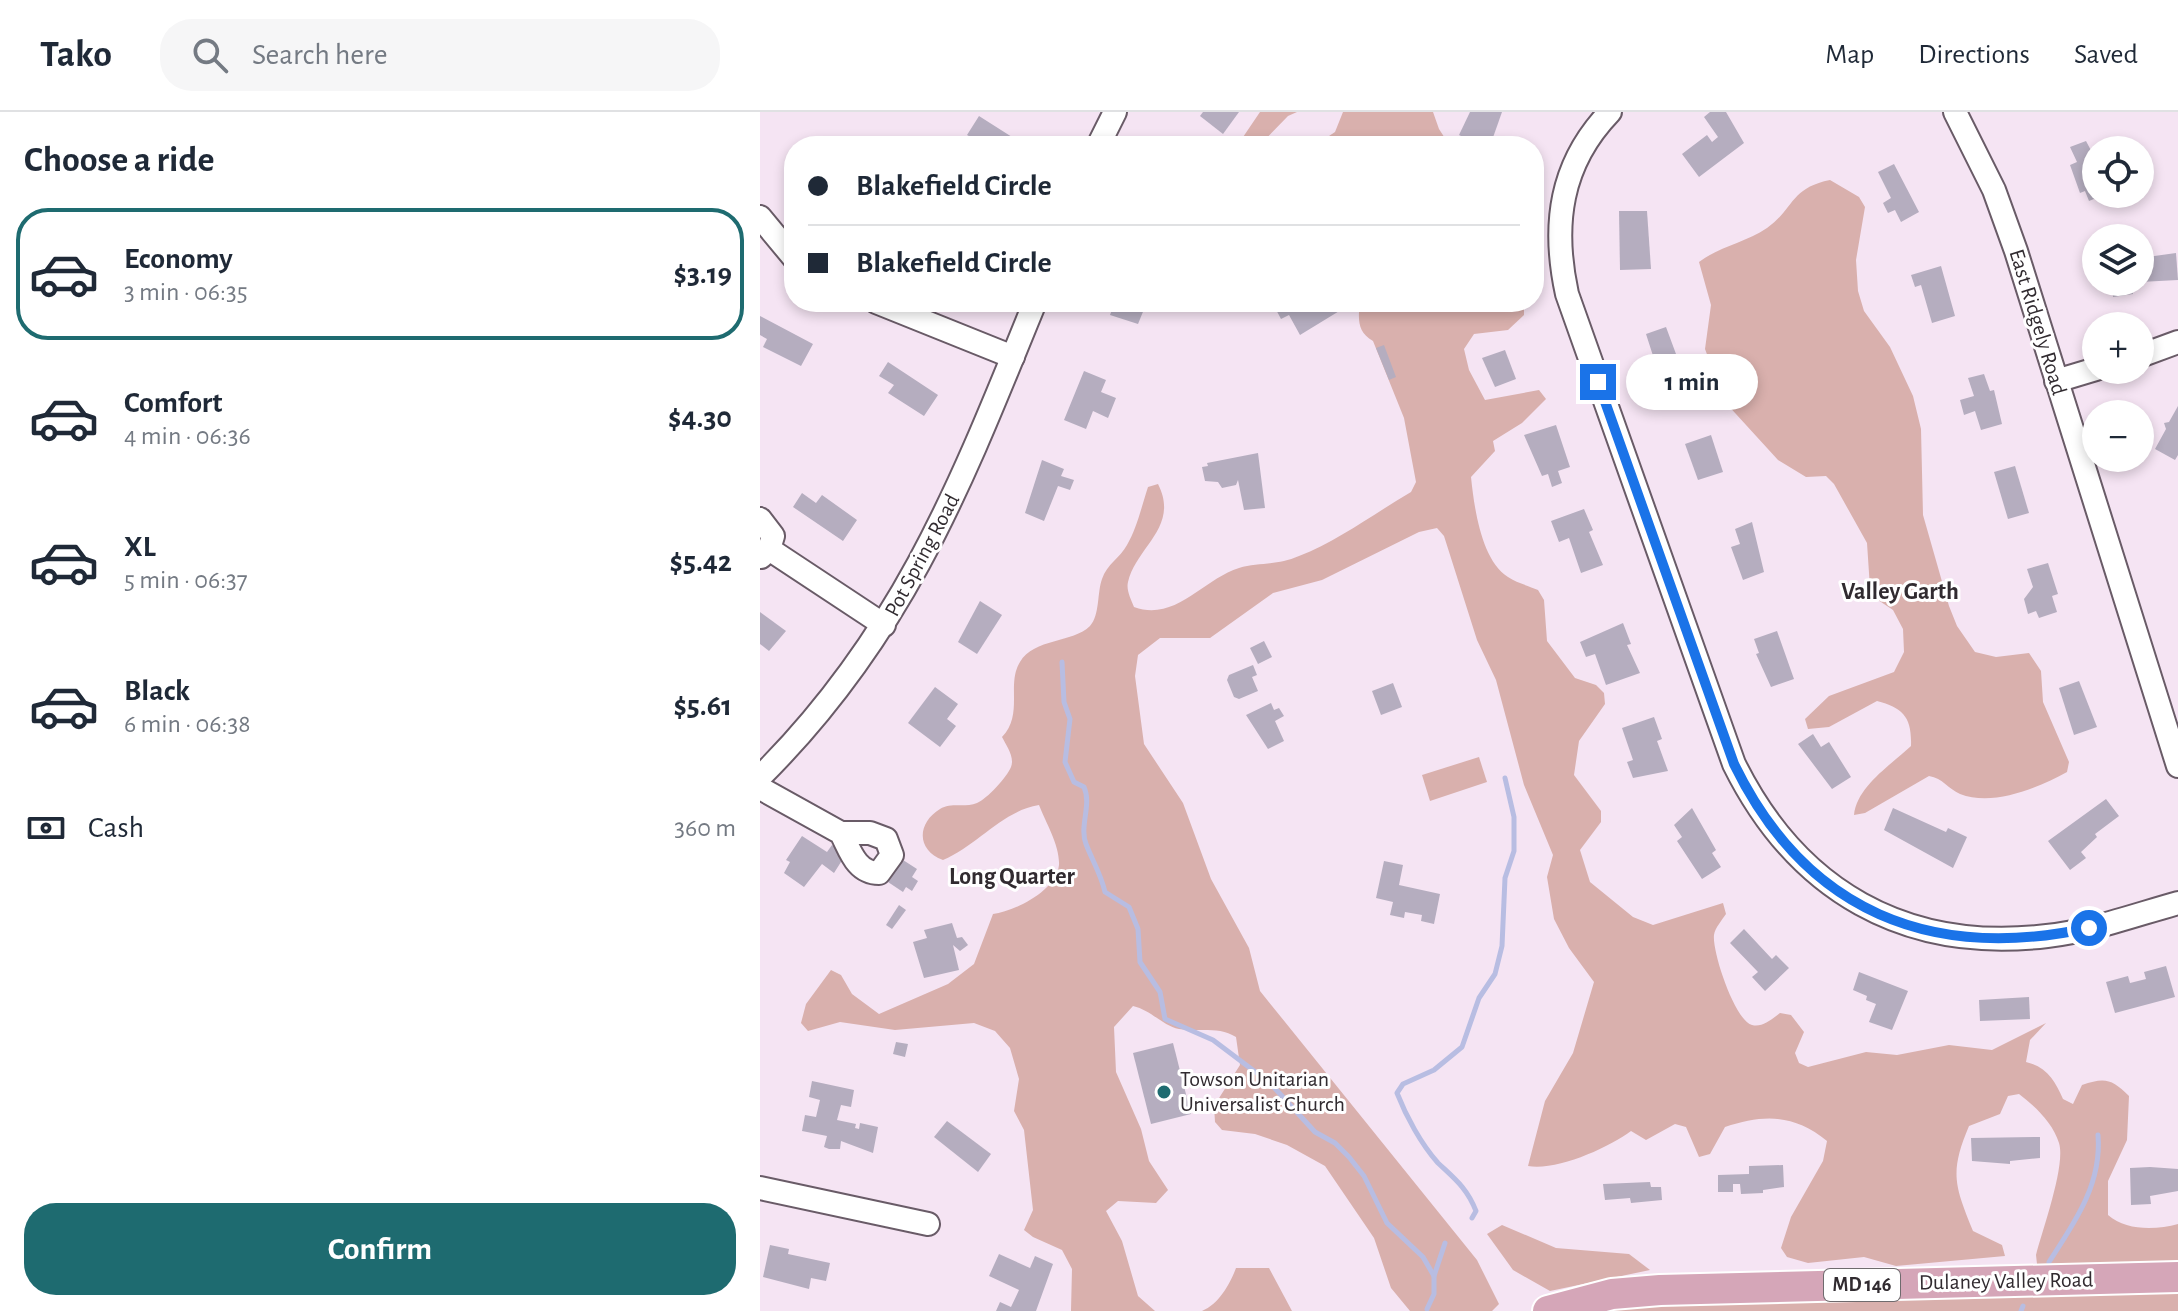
<!DOCTYPE html>
<meta charset="utf-8">
<style>
:root{--surface:#fff;--page:#f6f6f7;--text:#1f2937;--muted:#747a83;--line:#e0e1e3;--accent:#1e6b70}
body{margin:0;font-family:"Alegreya Sans",sans-serif;background:var(--page);color:var(--text);height:100vh;display:flex;flex-direction:column;font-size:30px;white-space:nowrap}
*{box-sizing:border-box;margin:0}
p{font-size:26px;color:var(--muted)}
.icon{flex:none;width:44px;height:44px;fill:none;stroke:currentColor;stroke-width:2;stroke-linecap:round;stroke-linejoin:round}
.map{position:relative;flex:1;overflow:hidden}
.side{display:flex;flex-direction:column;background:var(--surface);width:760px}
.side>*{flex:none}
.hud{position:absolute;left:24px;top:24px;width:760px;height:176px;border-radius:32px;box-shadow:0 4px 12px #0003;display:grid;align-content:center;height:176px;padding:0 24px;background:var(--surface)}
.buttons{position:absolute;left:1322px;top:24px;display:grid;gap:16px}
.buttons a{display:grid;place-items:center;width:72px;height:72px;border-radius:50%;background:var(--surface);box-shadow:0 4px 12px #0003;font-size:40px}
.end{position:absolute;width:36px;height:36px;margin:-18px;border:10px solid #1a73e8;background:#fff;box-shadow:0 0 0 4px #fff}
.from{border-radius:50%}
.bubble{position:absolute;height:56px;border-radius:28px;background:var(--surface);box-shadow:0 4px 12px #0003;font-size:26px;font-weight:700;line-height:56px;text-align:center}
.hud b{display:flex;align-items:center;gap:28px;height:76px;font-size:30px}
.hud b+b{border-top:2px solid var(--line)}
.hud i{width:20px;height:20px;background:var(--text)}
ul{padding:0;list-style:none}
li{display:flex;align-items:center;gap:24px;height:132px;margin:0 16px 12px;padding:0 8px;border:4px solid transparent;border-radius:32px}
li div{flex:1}
li b{display:block;font-size:30px}
li em{font-style:normal;font-weight:700}
li.active{border-color:var(--accent)}
li>.icon{width:72px;height:72px;stroke-width:1.5}
h2{padding:0 24px;font-size:36px;line-height:96px}
.pay{display:flex;align-items:center;gap:20px;height:88px;padding:0 24px;font-size:30px}
.pay p{margin-inline-start:auto}
.button{display:flex;gap:16px;margin-top:auto;padding:16px 24px}
.button a{flex:1;height:92px;border-radius:32px;background:var(--accent);color:#fff;font-size:32px;font-weight:700;line-height:92px;text-align:center}
header{display:flex;align-items:center;gap:48px;box-sizing:border-box;height:112px;padding:0 40px;background:var(--surface);border-bottom:2px solid var(--line)}
header strong{font-size:38px}
nav{display:flex;gap:44px;margin-inline-start:auto;font-size:28px}
.search{width:560px;height:72px;background:var(--page);display:flex;align-items:center;gap:20px;box-sizing:border-box;padding:0 28px;border-radius:32px;color:var(--muted);font-size:30px}
main{display:flex;flex:1;min-height:0}
.map>svg:first-child{display:block}
</style>
<header>
<strong>Tako</strong>
<div class="search"><svg class="icon" aria-label="search" viewBox="0 0 24 24"><circle cx="10" cy="10" r="6"/><path d="M15 15l6 6"/></svg>Search here</div>
<nav><a>Map</a><a>Directions</a><a>Saved</a></nav>
</header>
<main>
<section class="side">
<h2>Choose a ride</h2>
<ul>
<li class="active"><svg class="icon" aria-label="car" viewBox="0 0 24 24"><path d="M5 17H2v-5l4-1 3-4h7l3 4 3 1v5h-3M9 17h6M6 11h13"/><circle cx="7" cy="17" r="2"/><circle cx="17" cy="17" r="2"/></svg><div><b>Economy</b><p>3 min · 06:35</p></div><em>$3.19</em></li>
<li><svg class="icon" aria-label="car" viewBox="0 0 24 24"><path d="M5 17H2v-5l4-1 3-4h7l3 4 3 1v5h-3M9 17h6M6 11h13"/><circle cx="7" cy="17" r="2"/><circle cx="17" cy="17" r="2"/></svg><div><b>Comfort</b><p>4 min · 06:36</p></div><em>$4.30</em></li>
<li><svg class="icon" aria-label="car" viewBox="0 0 24 24"><path d="M5 17H2v-5l4-1 3-4h7l3 4 3 1v5h-3M9 17h6M6 11h13"/><circle cx="7" cy="17" r="2"/><circle cx="17" cy="17" r="2"/></svg><div><b>XL</b><p>5 min · 06:37</p></div><em>$5.42</em></li>
<li><svg class="icon" aria-label="car" viewBox="0 0 24 24"><path d="M5 17H2v-5l4-1 3-4h7l3 4 3 1v5h-3M9 17h6M6 11h13"/><circle cx="7" cy="17" r="2"/><circle cx="17" cy="17" r="2"/></svg><div><b>Black</b><p>6 min · 06:38</p></div><em>$5.61</em></li>
</ul>
<div class="pay"><svg class="icon" aria-label="cash" viewBox="0 0 24 24"><path d="M3 7h18v10H3z"/><circle cx="12" cy="12" r="2"/></svg>Cash<p>360 m</p></div>
<div class="button"><a>Confirm</a></div>
</section>
<div class="map">
<svg width="1418" height="1199" viewBox="0 0 1418 1199">
<rect width="100%" height="100%" fill="#f5e4f3"/>
<g fill="#d9b0ad">
<path d="M500,0h37l-9,4 -29,30h-17l-3,-3z"/>
<path d="M583,0h90l6,17 11,17h-136l21,-14z"/>
<path d="M1070,68l29,17 6,10 -9,53 2,31 6,20 26,36 23,49 8,33 2,86 26,91 8,20 18,26 21,5 33,-4 12,18 2,31 26,60 -2,10c-29,16 -74,35 -107,22 -12,-5 -17,-16 -31,-18l-64,37 -11,2c3,-29 37,-50 57,-69 1,-29 -8,-38 -34,-45l-48,26 -21,2 -3,-10 24,-23 65,-24 10,-20 -1,-23 -10,-19 -18,-12 -5,-10 -3,-45 -33,-59 -8,-8 -20,1 -28,-17 -53,-58 -20,-53 6,-44 -12,-43c21,-16 46,-19 68,-34 27,-19 23,-40 63,-48z"/>
<path d="M600,190l164,2v11l-16,15 -34,4 -10,15 5,21 16,30 54,-10 7,9 -24,24 -29,18 2,10 -24,26c3,29 10,83 37,100 9,6 21,9 30,13l6,10 3,41 28,37 21,7 8,8 1,11 -26,37 -5,34 27,36v11l-21,28 10,32 43,35 20,8 70,-22 3,11c-4,6 -11,14 -12,21 -2,17 21,86 38,90 10,3 20,-6 28,-12l11,2 13,17 -9,21 4,10 9,4 58,-15 31,3 52,-10 43,5 54,-27 -16,17 -4,22c21,5 29,19 37,37l10,5 9,-19c23,-8 30,-6 47,11l-2,44 -19,41v34c18,16 48,15 70,9v37l-141,3 -1,-9c6,-24 30,-90 23,-112 -6,-20 -24,-37 -40,-49l-11,2 -8,18 -31,12c-20,47 -14,60 4,105l29,14 3,11 -109,10 -32,-9 -56,6 -21,-6 -6,-9 10,-31 32,-56 4,-20c-33,-27 -63,-27 -102,-14l-15,27 -11,3 -13,-30 -11,-3 -29,16 -15,-9c-23,17 -74,40 -103,35l17,-65 28,-48 21,-71 -25,-34 -15,-29 -7,-42 6,-22 -29,-70 -28,-105 -19,-40 -33,-104 -7,-8 -18,4 -97,48 -49,13 -63,45h-50l-22,17 -3,21 9,68 39,59 28,76 38,69 11,43 217,269 22,44 -7,7h-82l-19,-23 -17,-50 -49,-72 -38,-21 -32,-11 -33,-4 -7,-8 -1,-16 26,-41 -4,-28c-17,-11 -37,-5 -57,-8 -16,-3 -28,-19 -46,-23l-19,21 2,45 25,57 8,32 19,29 -12,13 -38,-2 -12,10 16,30 16,55 17,15h-84l1,-42 -10,-19 -29,-13 -9,-7 9,-20 -9,-80 -10,-19 5,-32 -9,-31 -15,-17 -21,-8 -79,7 -55,-8 -32,9 -7,-8 5,-19 25,-34 10,5 11,19 27,20 69,-30 26,-20 19,-50c22,-3 63,-23 66,-49 1,-19 -13,-42 -20,-60 -37,6 -61,40 -96,55 -27,-10 -26,-37 -3,-51 11,-7 25,-1 37,-6 10,-4 30,-26 34,-36 4,-10 -5,-22 -9,-30 22,-23 4,-53 18,-75 14,-24 53,-19 70,-36 10,-11 7,-33 12,-47 5,-15 18,-21 25,-34 10,-17 15,-40 21,-58l10,-3c22,43 -22,63 -30,98 -2,8 3,17 6,25 42,15 69,-28 105,-39 19,-6 37,-2 60,-12 39,-15 76,-43 112,-64l5,-10 -12,-64 -31,-77c-16,-9 -15,-22 -13,-39z"/>
<path d="M719,645l8,25 -57,19 -8,-26z"/>
<path d="M742,1113l54,23 73,6 21,16 -100,21 -37,-21 -26,-36z"/>
<path d="M476,1156h33l23,43h-90c17,-7 28,-27 34,-43z"/>
<path d="M1418,1174v25h-584l20,-6z"/>
</g>
<g fill="none" stroke-linecap="round" stroke-linejoin="round">
<g stroke="#b8bde2" stroke-width="5">
<path d="M302,550l2,40 6,17 -5,43 9,20 10,5c8,18 -5,39 2,57 6,16 15,30 19,48l24,15 9,22 2,33 20,30 5,27 48,21 57,43 45,49 20,11 14,14 15,19 23,47 36,34 11,19v18l-7,15"/>
<path d="M712,1106l4,-7c-9,-23 -21,-32 -38,-48 -17,-19 -32,-47 -41,-70l6,-9 31,-14 28,-23 17,-49 16,-24 7,-28 3,-68 9,-27v-34l-9,-39"/>
<path d="M1289,1150c26,-40 53,-78 49,-127"/>
<path d="M674,1164l11,-33"/>
<path d="M1261,1199l2,-5"/>
</g>
</g>
<g fill="#b5adbf">
<path d="M443,0h36l-16,22 -23,-18z"/>
<path d="M710,0h32l-12,34h-9l-22,-11z"/>
<path d="M950,0h16l18,31 -45,34 -17,-23 25,-19 5,7 6,-5 -14,-20z"/>
<path d="M219,4l33,21 15,9h-47l5,-6 -7,-4 -2,4 -9,-5z"/>
<path d="M1326,29l10,19v34h10l-17,7 -4,-10 -5,2 -10,-28 7,-3 -7,-15z"/>
<path d="M1134,52l25,48 -18,10 -6,-12 -7,3 -5,-10 8,-5 -13,-26z"/>
<path d="M859,99h28l4,58 -31,1z"/>
<path d="M1416,141l2,27 -38,2v-24z"/>
<path d="M1181,154l14,50 -23,7 -11,-38 -6,2 -4,-12z"/>
<path d="M1351,170h20l2,12 -20,3z"/>
<path d="M355,190h32l-9,22 -28,-9z"/>
<path d="M512,190h82l-54,33 -11,-20 -8,4z"/>
<path d="M0,204l53,28 -12,22 -38,-19 4,-8 -7,-4z"/>
<path d="M906,215l20,54 -20,7 -6,-27 -5,1 -9,-28z"/>
<path d="M624,233l12,32 -7,3 -13,-32z"/>
<path d="M745,238l11,29 -21,8 -13,-29z"/>
<path d="M128,250l50,33 -14,21 -36,-23 6,-8 -15,-9z"/>
<path d="M324,259l22,9 -5,12 15,6 -8,20 -15,-7 -7,18 -22,-9z"/>
<path d="M1224,262l6,17 4,-1 8,34 -21,6 -6,-19 -11,4 -4,-15 14,-4 -6,-18z"/>
<path d="M1418,294v49l-3,5 -20,-11 11,-20 -2,-6 5,-1z"/>
<path d="M796,313l14,42 -12,4 4,12 -10,4 -4,-13 -6,2 -18,-41z"/>
<path d="M951,323l12,37 -25,8 -13,-36z"/>
<path d="M498,341l7,55 -21,2 -6,-30 -2,5 -14,3 -4,-6 -13,-1 -3,-14 6,-1 -1,-3z"/>
<path d="M282,348l22,9 -3,7 13,4 -4,10 -12,-4 -14,35 -19,-8z"/>
<path d="M1255,354l14,47 -21,6 -14,-47z"/>
<path d="M42,381l14,10 6,-8 35,25 -14,21 -50,-34z"/>
<path d="M824,397l9,21 -4,2 14,33 -22,8 -12,-35 -10,4 -8,-21z"/>
<path d="M992,410l12,50 -21,8 -12,-33 9,-3 -5,-15z"/>
<path d="M1288,451l10,31 -6,2 5,16 -18,6 -3,-7 -8,3 -4,-15 9,-12 -6,-18z"/>
<path d="M220,489l22,14 -25,39 -19,-12z"/>
<path d="M0,500l26,19 -17,20 -9,-7z"/>
<path d="M863,511l8,21 -4,1 13,28 -34,12 -11,-31 -9,3 -6,-15z"/>
<path d="M1017,519l17,48 -23,8 -15,-33 3,-1 -5,-14z"/>
<path d="M504,529l8,16 -14,7 -8,-16z"/>
<path d="M493,553l4,10 -5,2 6,14 -19,8 -5,-2 -7,-17 2,-5z"/>
<path d="M1319,569l18,46 -23,8 -15,-47z"/>
<path d="M633,571l9,24 -21,8 -9,-24z"/>
<path d="M175,575l23,17 -11,15 9,7 -16,21 -32,-24z"/>
<path d="M511,591l3,7 5,-2 5,8 -9,5 9,20 -16,8 -22,-34z"/>
<path d="M894,605l8,22 -5,2 11,30 -35,7 -6,-16 6,-2 -11,-32z"/>
<path d="M1053,622l8,13 8,-5 22,35 -19,12 -34,-45z"/>
<path d="M1346,687l13,17 -24,18 2,3 -16,15 5,6 -16,12 -22,-29z"/>
<path d="M932,696l24,42 -4,3 9,14 -19,12 -25,-38 5,-4 -8,-12z"/>
<path d="M1133,696l53,24 2,-4 19,9 -14,31 -69,-38z"/>
<path d="M42,724l25,16 5,-7 14,9 -12,19 -12,-9 -18,23 -20,-14 6,-11 -4,-2z"/>
<path d="M143,748l14,9 -5,8 6,4 -6,10 -6,-4 -3,5 -15,-10z"/>
<path d="M624,749l19,4 -4,20 41,9 -6,30 -13,-3 1,-6 -17,-3 -1,6 -14,-3 3,-13 -17,-4z"/>
<path d="M139,793l7,5 -14,19 -6,-4z"/>
<path d="M192,811l5,15 5,-1 6,8 -8,6 -7,-6 6,25 -35,8 -11,-36 14,-4 -3,-8z"/>
<path d="M984,817l28,30 4,-4 13,13 -24,23 -13,-14 6,-5 -28,-29z"/>
<path d="M1406,854l9,31 -60,16 -9,-31 22,-6 2,7 16,-4 -2,-7z"/>
<path d="M1099,860l49,19 -16,39 -23,-8 7,-18 -10,-4 1,-4 -14,-6z"/>
<path d="M1269,885l1,22 -50,2 -1,-21z"/>
<path d="M136,930l12,2 -3,13 -12,-3z"/>
<path d="M413,931l18,71 -40,10 -18,-71z"/>
<path d="M52,969l42,9 -3,17 -10,-2 -4,15 19,4 -1,4 4,1 1,-6 18,4 -5,26 -32,-12 -1,8h-11l-5,-2 3,-11 -25,-5 3,-16 11,2 4,-17 -11,-3z"/>
<path d="M187,1009l44,33 -13,18 -44,-35z"/>
<path d="M1280,1025v21l-30,3v3l-38,-3 -1,-23z"/>
<path d="M1023,1053l1,22 -21,3v3l-22,1 -1,-10h-7v8h-15v-17l31,-1v-8z"/>
<path d="M1390,1055l28,2v22l-28,5 1,8 -20,1 -1,-37z"/>
<path d="M890,1070l1,5h10l1,13 -31,3 -1,-5 -25,2 -2,-16z"/>
<path d="M10,1133l19,4 -1,5 42,9 -4,18 -15,-3 -2,11 -46,-12z"/>
<path d="M239,1142l31,14 5,-12 18,8 -17,47h-40l4,-9 11,5 8,-17 -30,-14z"/>
</g>
<g fill="none" stroke-linecap="round" stroke-linejoin="round">
<g stroke="#695b67" stroke-width="26">
<g id="minor">
<path d="M850,0c-50,52 -58,113 -43,182l167,470c63,127 171,189 313,172 44,-5 88,-21 131,-33"/>
<path d="M1195,0l39,78 22,61 162,515"/>
<path d="M338,34l17,-34"/>
<path d="M0,105l34,41"/>
<path d="M116,190l137,55"/>
<path d="M1380,244l38,-14"/>
<path d="M1296,269l40,-12"/>
<path d="M0,407l13,17 -4,13 -8,8"/>
<path d="M9,437l115,76"/>
<path d="M0,665c143,-142 201,-293 275,-475"/>
<path d="M0,676l81,45h29l16,6 6,16 -13,18c-23,0 -29,-23 -38,-40"/>
<path d="M0,1076l168,36"/>
</g>
</g>
<g stroke="#fff" stroke-width="34">
<path id="major" d="M788,1199l64,-17 48,-4 518,-13"/>
</g>
<use href="#minor" stroke="#fff" stroke-width="22"/>
<use href="#major" stroke="#d5a6b8" stroke-width="30"/>
</g>
<g fill="none" stroke-linecap="round" stroke-linejoin="round">
<path stroke="#1a73e8" stroke-width="10" d="M838,270l136,382c72,148 197,198 355,164"/>
</g>
<circle fill="#1e6b70" stroke="#fff" stroke-width="3" cx="404" cy="980" r="8"/>
<g text-anchor="middle" dominant-baseline="central" stroke-width="6" stroke-linejoin="round" paint-order="stroke">
<rect fill="#fff" stroke="#6f6b6e" stroke-width="2" x="1064" y="1157" width="76" height="32" rx="6"/>
<g font-size="20" font-weight="bold" fill="#312b30">
<text x="1102" y="1173">MD 146</text>
</g>
<g font-size="22" fill="#312b30" stroke="#fff">
<text transform="translate(1278 210) rotate(73)">East Ridgely Road</text>
<text transform="translate(162 443) rotate(-62)">Pot Spring Road</text>
<text transform="translate(1246 1169) rotate(-1)">Dulaney Valley Road</text>
</g>
<g font-size="22" fill="#312b30" stroke="#fff" text-anchor="start">
<text x="420" y="967">Towson Unitarian<tspan x="420" dy="25">Universalist Church</tspan></text>
</g>
<g font-size="24" font-weight="bold" fill="#312b30" stroke="#fff">
<text x="1140" y="480">Valley Garth</text>
<text x="252" y="765">Long Quarter</text>
</g>
</g>
</svg>
<div class="buttons">
<a><svg class="icon" aria-label="locate" viewBox="0 0 24 24"><circle cx="12" cy="12" r="6"/><path d="M12 2v4M12 18v4M2 12h4M18 12h4"/></svg></a>
<a><svg class="icon" aria-label="layers" viewBox="0 0 24 24"><path d="M12 4l9 5-9 5-9-5zM3 14l9 5 9-5"/></svg></a>
<a>+</a>
<a>−</a>
</div>
<i class="end from" style="left:1329px;top:816px"></i>
<i class="end" style="left:838px;top:270px"></i>
<div class="bubble" style="left:866px;top:242px;width:132px">1 min</div>
<div class="hud">
<b><i class="from"></i>Blakefield Circle</b>
<b><i></i>Blakefield Circle</b>
</div>
</div>
</main>
